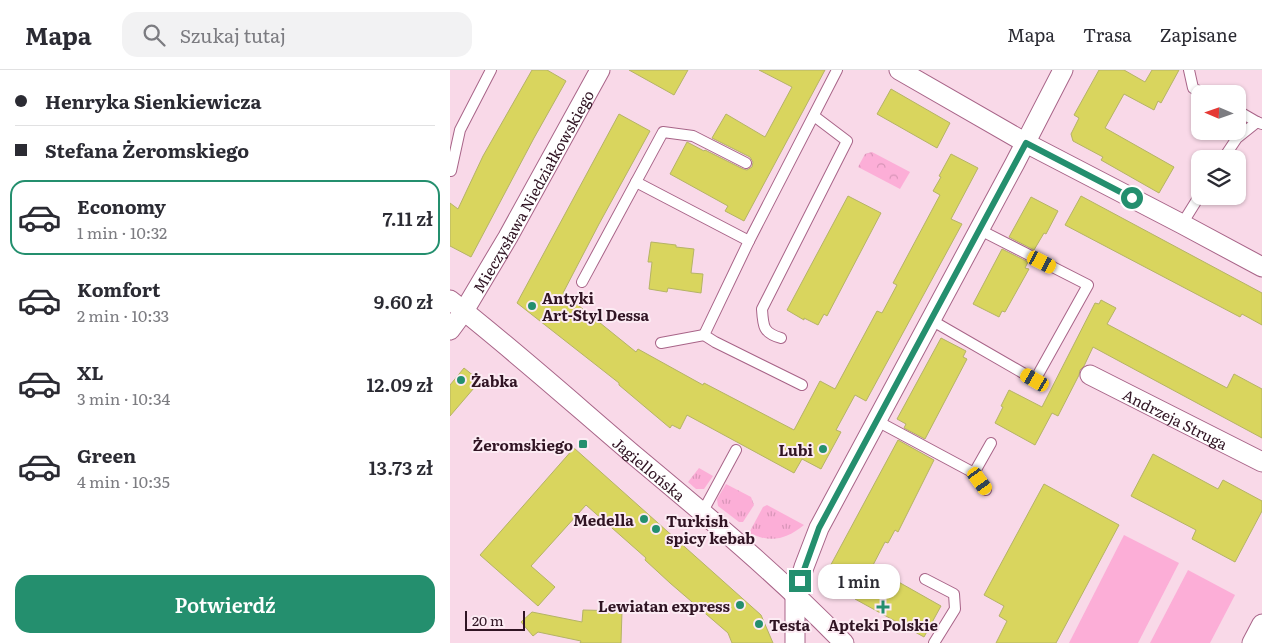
<!DOCTYPE html>
<html lang="pl">
<meta charset="utf-8">
<style>
:root{--surface:#fff;--page:#f2f2f3;--text:#2b2b33;--muted:#7c7c81;--line:#e1e1e2;--accent:#248f6e}
body{margin:0;font-family:Literata,serif;background:var(--page);color:var(--text);height:100vh;display:flex;flex-direction:column;font-size:19px;white-space:nowrap}
*{box-sizing:border-box;margin:0}
p{font-size:16px;color:var(--muted)}
.icon{flex:none;width:28px;height:28px;fill:none;stroke:currentColor;stroke-width:2;stroke-linecap:round;stroke-linejoin:round}
.map{position:relative;flex:1;overflow:hidden}
.panel{display:flex;flex-direction:column;background:var(--surface);width:450px}
.panel>*{flex:none}
.top-card{display:grid;align-content:center;height:110px;padding:0 15px;background:var(--surface)}
.needle{width:32px;rotate:272deg}
.fabs{position:absolute;left:741px;top:15px;display:grid;gap:10px}
.fabs a{display:grid;place-items:center;width:55px;height:55px;border-radius:10px;background:var(--surface);box-shadow:0 1px 4px #0004;font-size:25px}
.scale{position:absolute;left:15px;bottom:12px;width:60px;box-sizing:border-box;padding-left:5px;border:2px solid #301423;border-top:0;font-size:14px;line-height:18px;white-space:nowrap;color:#301423;-webkit-text-stroke:4px #fcebf3;paint-order:stroke}
.end{position:absolute;width:22px;height:22px;margin:-11px;border:6px solid #248f6e;background:#fff;box-shadow:0 0 0 2px #fff}
.from{border-radius:50%}
.bubble{position:absolute;height:35px;border-radius:15px;background:var(--surface);box-shadow:0 1px 4px #0004;font-size:16px;font-weight:600;line-height:35px;text-align:center}
.car{position:absolute;width:15px;height:30px;margin:-15px -8px;border-radius:6px;box-shadow:0 0 4px 1px #0007;background:linear-gradient(#f5c518 24%,#345 0 40%,#f5c518 0 76%,#345 0 86%,#f5c518 0)}
.top-card b{display:flex;align-items:center;gap:18px;height:48px;font-size:19px}
.top-card b+b{border-top:1px solid var(--line)}
.top-card i{width:12px;height:12px;background:var(--text)}
ul{padding:0;list-style:none}
li{display:flex;align-items:center;gap:15px;height:75px;margin:0 10px 8px;padding:0 5px;border:2px solid transparent;border-radius:15px}
li div{flex:1}
li b{display:block;font-size:19px}
li em{font-style:normal;font-weight:600}
li.selected{border-color:var(--accent)}
li>.icon{width:45px;height:45px;stroke-width:1.5}
.cta{display:flex;gap:10px;margin-top:auto;padding:10px 15px}
.cta a{flex:1;height:58px;border-radius:15px;background:var(--accent);color:#fff;font-size:20px;font-weight:600;line-height:58px;text-align:center}
header{display:flex;align-items:center;gap:30px;box-sizing:border-box;height:70px;padding:0 25px;background:var(--surface);border-bottom:1px solid var(--line)}
header strong{font-size:24px}
nav{display:flex;gap:28px;margin-inline-start:auto;font-size:18px}
.search{width:350px;height:45px;background:var(--page);display:flex;align-items:center;gap:12px;box-sizing:border-box;padding:0 18px;border-radius:15px;color:var(--muted);font-size:19px}
main{display:flex;flex:1;min-height:0}
.map>svg:first-child{display:block}
</style>
<header>
<strong>Mapa</strong>
<div class="search"><svg class="icon" aria-label="search" viewBox="0 0 24 24"><circle cx="10" cy="10" r="6"/><path d="M15 15l6 6"/></svg>Szukaj tutaj</div>
<nav><a>Mapa</a><a>Trasa</a><a>Zapisane</a></nav>
</header>
<main>
<section class="panel">
<div class="top-card">
<b><i class="from"></i>Henryka Sienkiewicza</b>
<b><i></i>Stefana Żeromskiego</b>
</div>
<ul>
<li class="selected"><svg class="icon" aria-label="car" viewBox="0 0 24 24"><path d="M5 17H2v-5l4-1 3-4h7l3 4 3 1v5h-3M9 17h6M6 11h13"/><circle cx="7" cy="17" r="2"/><circle cx="17" cy="17" r="2"/></svg><div><b>Economy</b><p>1 min · 10:32</p></div><em>7.11 zł</em></li>
<li><svg class="icon" aria-label="car" viewBox="0 0 24 24"><path d="M5 17H2v-5l4-1 3-4h7l3 4 3 1v5h-3M9 17h6M6 11h13"/><circle cx="7" cy="17" r="2"/><circle cx="17" cy="17" r="2"/></svg><div><b>Komfort</b><p>2 min · 10:33</p></div><em>9.60 zł</em></li>
<li><svg class="icon" aria-label="car" viewBox="0 0 24 24"><path d="M5 17H2v-5l4-1 3-4h7l3 4 3 1v5h-3M9 17h6M6 11h13"/><circle cx="7" cy="17" r="2"/><circle cx="17" cy="17" r="2"/></svg><div><b>XL</b><p>3 min · 10:34</p></div><em>12.09 zł</em></li>
<li><svg class="icon" aria-label="car" viewBox="0 0 24 24"><path d="M5 17H2v-5l4-1 3-4h7l3 4 3 1v5h-3M9 17h6M6 11h13"/><circle cx="7" cy="17" r="2"/><circle cx="17" cy="17" r="2"/></svg><div><b>Green</b><p>4 min · 10:35</p></div><em>13.73 zł</em></li>
</ul>
<div class="cta"><a>Potwierdź</a></div>
</section>
<div class="map">
<svg width="812" height="573" viewBox="0 0 812 573">
<defs>
<pattern id="grass-tufts" width="24" height="20" patternUnits="userSpaceOnUse" patternTransform="scale(1.25)"><rect width="24" height="20" fill="#fcaed7"/><path d="M3 7l-1-3M5 7V3M7 7l1-3M15 17l-1-3M17 17v-4M19 17l1-3" fill="none" stroke="#d895b8"/></pattern>
<pattern id="park-crowns" width="20" height="18" patternUnits="userSpaceOnUse" patternTransform="scale(1.25)"><rect width="20" height="18" fill="#fcaed7"/><path d="M2 6a3 3 0 1 1 6 0M12 15a3 3 0 1 1 6 0" fill="none" stroke="#d895b8"/></pattern>
</defs>
<rect width="100%" height="100%" fill="#f9d9e8"/>
<g fill="url(#grass-tufts)">
<path d="M249,398l14,8 -9,13h-8l-8,-7z"/>
<path d="M276,414l25,13 3,8 -11,17h-4l-21,-16 -1,-7z"/>
<path d="M317,435l37,20c-19,15 -33,18 -55,8l14,-26z"/>
</g>
<path fill="url(#park-crowns)" d="M422,82l38,20 -10,17 -42,-22 7,-13z"/>
<g fill="#fcaed7">
<path d="M674,465l55,28 -41,80h-69z"/>
<path d="M738,500l47,25 -25,48h-60z"/>
</g>
<g fill="#d9d55e" stroke="#b5b366">
<path d="M82,0h15l19,11 -32,57 -63,119 -21,-11v-43l8,6 25,-53z"/>
<path d="M179,0h59l-14,25z"/>
<path d="M309,0h66l-81,151 -19,-10 3,-5 -58,-32 17,-32 17,9 1,-1 38,19 4,1 5,-3 1,-5 -3,-5 -38,-19 14,-24 39,23 27,-50z"/>
<path d="M649,0h25l21,12 7,-12h27l-18,33 -3,-2 -4,9 -30,-16 -19,34 69,39 -15,26 -58,-33 2,-3 -30,-16 -2,-7 8,-16 -5,-3z"/>
<path d="M441,19l59,34 -13,25 -60,-34z"/>
<path d="M169,44l31,17 -51,93 -36,69 73,59 2,-3 65,36 1,-2 90,47 26,-49 15,8 42,-78 5,2 15,-28 -4,-2 47,-88 -7,-4 8,-14 -2,-1 12,-22 27,14 -27,51 11,5 -96,177 -11,-6 -19,35 5,2 -20,37 -19,-10 -8,14 -107,-58 -7,14 -8,-4 -2,3 -51,-43v-2l-102,-80z"/>
<path d="M398,126l33,17 -54,103 -3,-2 -6,11 -14,-7v2l-17,-10z"/>
<path d="M631,126l181,97v32l-20,-11 -2,3 -175,-92z"/>
<path d="M581,127l27,14 -12,23 -2,-1 -10,17 -25,-13z"/>
<path d="M201,172l25,3v2l18,2 -3,24 12,1 -2,19 -33,-5 -1,4 -18,-3 3,-27h-4z"/>
<path d="M552,179l26,13 -3,6 4,1 -24,43 -3,-1 -3,6 -26,-13z"/>
<path d="M651,230l15,8 -9,16 120,64 7,-14 28,15v49l-169,-91 -9,19 -4,4 -1,5 -21,41 -6,-3 -17,32 -40,-22 8,-16 -2,-1 8,-16 33,17 53,-104 4,1z"/>
<path d="M491,268l25,13 -3,6 4,2 -42,80 -21,-11 2,-4 -9,-5z"/>
<path d="M14,298l16,13 -30,35v-31z"/>
<path d="M448,370l36,20 -36,72 -3,-2 -7,13 -3,-1 -13,25 69,39 -17,31 -69,-38 5,-9 -33,-18z"/>
<path d="M124,378l187,167 12,28h-41l-4,-10 -58,-50 -25,-23 1,-2 -60,-53 -55,61 24,21 -17,19 -58,-51z"/>
<path d="M703,384l65,35 5,-9 39,21v10l-27,51 -43,-23 4,-9 -65,-34z"/>
<path d="M594,414l75,41 -63,118h-60l11,-22 -8,-5 5,-10 -20,-11z"/>
<path d="M133,540l39,1 -1,32h-41l1,-2 -43,-9 -5,4 -12,-14 11,-10 50,10z"/>
</g>
<g fill="none" stroke-linecap="round" stroke-linejoin="round">
<g stroke="#a86488" stroke-width="12">
<g id="lane">
<path d="M739,0l4,18 11,6"/>
<path d="M788,41l19,11"/>
<path d="M773,89l14,-21 20,-16 5,2"/>
<path d="M1,101l9,-41 31,-60"/>
<path d="M186,112l113,59 88,-171"/>
<path d="M732,154l18,-29"/>
<path d="M299,171l-45,94 11,7 87,43"/>
<path d="M132,212l81,-150 30,4 53,27"/>
<path d="M481,250l104,60 53,-95 -108,-55"/>
<path d="M331,268c-18,-5 -18,-12 -19,-29l85,-168 -33,-25"/>
<path d="M211,273l43,-8"/>
<path d="M427,351l97,52 12,17"/>
<path d="M524,403l17,-30"/>
<path d="M252,443l34,-63"/>
<path d="M475,509l29,15 1,15 -21,34"/>
</g>
</g>
<g stroke="#a86488" stroke-width="21">
<g id="street">
<path d="M449,0l127,73 156,81 80,43"/>
<path id="s1" d="M0,230c64,50 124,104 185,156 72,60 144,120 209,187"/>
<path id="s2" d="M0,260l14,-19 44,-74 92,-167"/>
<path id="s3" d="M640,305l172,87"/>
<path d="M345,573v-47l9,-29 15,-39 196,-365 48,-93"/>
<path d="M802,573l10,-19"/>
</g>
</g>
<use href="#lane" stroke="#fff" stroke-width="10"/>
<use href="#street" stroke="#fff" stroke-width="19"/>
</g>
<g fill="none" stroke-linecap="round" stroke-linejoin="round">
<path stroke="#248f6e" stroke-width="6" d="M350,511l19,-53 207,-385 106,55"/>
</g>
<g fill="#248f6e" stroke="#fcebf3" stroke-width="2">
<circle cx="82" cy="236" r="5"/>
<circle cx="11" cy="310" r="5"/>
<rect x="128" y="369" width="10" height="10" rx="2.5"/>
<circle cx="373" cy="379" r="5"/>
<circle cx="194" cy="449" r="5"/>
<circle cx="206" cy="459" r="5"/>
<circle cx="290" cy="535" r="5"/>
<path d="M430.5 529.5h5v5h5v5h-5v5h-5v-5h-5v-5h5z"/>
<circle cx="309" cy="554" r="5"/>
</g>
<g text-anchor="middle" dominant-baseline="central" stroke-width="4" stroke-linejoin="round" paint-order="stroke">
<g font-size="15" fill="#301423" stroke="#fcebf3">
<text stroke="none"><textPath href="#s2" startOffset="162">Mieczysława Niedziałkowskiego</textPath></text>
<text stroke="none"><textPath href="#s3" startOffset="96">Andrzeja Struga</textPath></text>
<text stroke="none"><textPath href="#s1" startOffset="261">Jagiellońska</textPath></text>
</g>
<g font-size="15" font-weight="bold" fill="#301423" stroke="#fcebf3" text-anchor="start">
<text x="92" y="227">Antyki<tspan x="92" dy="17">Art-Styl Dessa</tspan></text>
<text x="21" y="310">Żabka</text>
<text x="123" y="374" text-anchor="end">Żeromskiego</text>
<text x="363" y="379" text-anchor="end">Lubi</text>
<text x="184" y="449" text-anchor="end">Medella</text>
<text x="216" y="450">Turkish<tspan x="216" dy="17">spicy kebab</tspan></text>
<text x="280" y="535" text-anchor="end">Lewiatan express</text>
<text x="319" y="554">Testa</text>
<text x="433" y="554" text-anchor="middle">Apteki Polskie</text>
</g>
</g>
</svg>
<div class="fabs">
<a><svg class="needle" viewBox="-14 -14 28 28"><path d="M0-13l5 13h-10z" fill="#e53935"/><path d="M0 13l5-13h-10z" fill="#7c7c81"/></svg></a>
<a><svg class="icon" aria-label="layers" viewBox="0 0 24 24"><path d="M12 4l9 5-9 5-9-5zM3 14l9 5 9-5"/></svg></a>
</div>
<div class="scale">20 m</div>
<i class="end from" style="left:682px;top:128px"></i>
<i class="end" style="left:350px;top:511px"></i>
<div class="bubble" style="left:368px;top:494px;width:82px">1 min</div>
<i class="car" style="left:592px;top:192px;rotate:117deg"></i>
<i class="car" style="left:585px;top:310px;rotate:300deg"></i>
<i class="car" style="left:530px;top:411px;rotate:144deg"></i>
</div>
</main>
